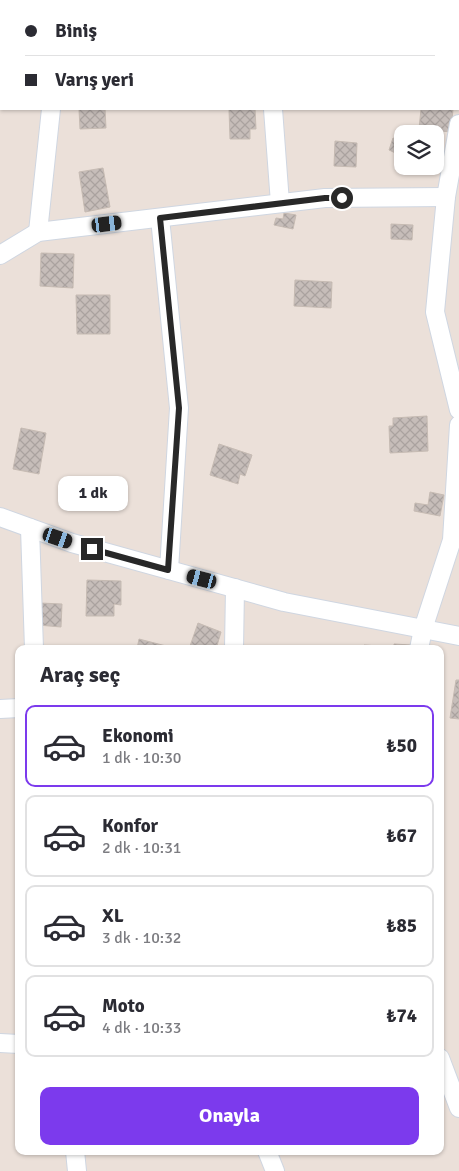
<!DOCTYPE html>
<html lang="tr">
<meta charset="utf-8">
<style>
:root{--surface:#fff;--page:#f7f7f7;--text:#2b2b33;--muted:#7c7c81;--line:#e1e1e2;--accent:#7c3aed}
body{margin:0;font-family:Signika,sans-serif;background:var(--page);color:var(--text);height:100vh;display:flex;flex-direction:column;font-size:19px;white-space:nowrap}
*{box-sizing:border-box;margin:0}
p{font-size:16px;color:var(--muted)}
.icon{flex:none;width:28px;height:28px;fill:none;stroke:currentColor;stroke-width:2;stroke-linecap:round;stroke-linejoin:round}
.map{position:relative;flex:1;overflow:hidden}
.details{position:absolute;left:15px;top:645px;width:429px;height:510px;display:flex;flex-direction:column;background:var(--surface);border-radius:10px;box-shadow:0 1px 4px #0004}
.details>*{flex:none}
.hud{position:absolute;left:0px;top:0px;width:460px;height:110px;box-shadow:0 1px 4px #0004;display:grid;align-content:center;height:110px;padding:0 25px;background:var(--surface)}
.fabs{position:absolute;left:394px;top:125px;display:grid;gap:10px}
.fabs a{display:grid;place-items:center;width:50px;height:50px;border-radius:10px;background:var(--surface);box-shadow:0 1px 4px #0004;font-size:25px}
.end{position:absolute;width:22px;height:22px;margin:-11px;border:6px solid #282828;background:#fff;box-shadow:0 0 0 2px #fff}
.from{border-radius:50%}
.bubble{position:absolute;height:35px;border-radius:10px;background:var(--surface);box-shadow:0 1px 4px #0004;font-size:16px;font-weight:800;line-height:35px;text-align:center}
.car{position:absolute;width:15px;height:30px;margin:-15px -8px;border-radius:6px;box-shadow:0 0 4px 1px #0007;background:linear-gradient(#222 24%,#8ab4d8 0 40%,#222 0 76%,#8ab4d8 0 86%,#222 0)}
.hud b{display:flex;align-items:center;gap:18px;height:48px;font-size:19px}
.hud b+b{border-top:1px solid var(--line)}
.hud i{width:12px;height:12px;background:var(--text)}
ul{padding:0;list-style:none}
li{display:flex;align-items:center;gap:15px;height:82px;margin:0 10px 8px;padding:0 15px;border:2px solid var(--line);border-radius:10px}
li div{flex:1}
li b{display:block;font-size:19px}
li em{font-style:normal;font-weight:800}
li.on{border-color:var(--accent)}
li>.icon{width:45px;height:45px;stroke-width:1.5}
h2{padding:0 25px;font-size:22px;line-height:60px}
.cta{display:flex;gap:10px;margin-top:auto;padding:10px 25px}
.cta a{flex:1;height:58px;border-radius:10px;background:var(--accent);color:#fff;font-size:20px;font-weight:800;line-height:58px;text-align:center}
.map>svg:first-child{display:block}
</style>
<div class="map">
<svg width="459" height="1171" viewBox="0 0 459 1171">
<defs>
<pattern id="building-cross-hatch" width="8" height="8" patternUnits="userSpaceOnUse" patternTransform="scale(1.25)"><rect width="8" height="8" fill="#c6bdb9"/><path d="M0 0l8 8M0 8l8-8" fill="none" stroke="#aaa29f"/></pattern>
</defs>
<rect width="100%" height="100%" fill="#ebe0d9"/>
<g fill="url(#building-cross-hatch)" stroke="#c6bbb3">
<path d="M79,109h26l1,19 -26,1z"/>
<path d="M229,109h26l1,20h-6v10h-20z"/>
<path d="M421,109h32l-2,23 -32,-3z"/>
<path d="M393,138l9,4v14l-13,-6z"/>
<path d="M335,141l22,2 -1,24 -22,-1z"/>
<path d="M103,168l7,39 -25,5 -6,-40z"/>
<path d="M284,213l12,2 -3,14 -19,-4 2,-7 7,1z"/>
<path d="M391,224l22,1 -1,15 -21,-1z"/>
<path d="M41,253l33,1 -1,34 -33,-2z"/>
<path d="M295,280l37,2 -1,26 -37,-2z"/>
<path d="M76,295h34v39h-33z"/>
<path d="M427,416l1,35 -38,2 -1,-27h4v-8z"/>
<path d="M21,428l25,5 -7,41 -26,-5z"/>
<path d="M219,444l33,11 -7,21 -5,-2 -2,10 -28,-9z"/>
<path d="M430,492l14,3 -4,21 -26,-5 1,-8 13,2z"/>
<path d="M87,580l34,1v24l-7,-1v12h-28z"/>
<path d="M40,603l22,1 -1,23 -23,-2z"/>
<path d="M198,623l23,9 -5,17h-27z"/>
<path d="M139,639l27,7 -1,3h-28z"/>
<path d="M394,644l16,1 -1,4h-46l1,-4 30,2z"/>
<path d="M456,680h3v39l-9,-1z"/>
</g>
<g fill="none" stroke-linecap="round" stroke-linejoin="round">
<g stroke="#cfd6e1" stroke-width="20">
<g id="minor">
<path d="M266,0v1"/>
<path d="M62,1l1,-1"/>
<path d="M273,109l7,94"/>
<path d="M459,124l-13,73 -11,115 24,98"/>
<path d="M160,218l19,190 -10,162"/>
<path d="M38,232l13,-123"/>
<path d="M0,255l38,-23 287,-34 121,-1"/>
<path d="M0,517l72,26 212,59 175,34"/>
<path d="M30,528l4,121"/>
<path d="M234,649l1,-61"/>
<path d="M419,649l4,-20 29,-89 7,-115"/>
<path d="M0,709l19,-1"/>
<path d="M0,1043l19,1"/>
<path d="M440,1058l19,50"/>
<path d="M75,1151l2,20"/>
<path d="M267,1151l8,20"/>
</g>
</g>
<use href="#minor" stroke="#fff" stroke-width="18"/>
</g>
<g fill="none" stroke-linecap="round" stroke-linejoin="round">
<path stroke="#282828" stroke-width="6" d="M92,549l76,21 11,-162 -19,-190 165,-20h17"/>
</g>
</svg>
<div class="fabs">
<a><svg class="icon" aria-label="layers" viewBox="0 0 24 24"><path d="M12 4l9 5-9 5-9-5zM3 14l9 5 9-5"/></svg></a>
</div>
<i class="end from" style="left:342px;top:198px"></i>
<i class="end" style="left:92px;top:549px"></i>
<div class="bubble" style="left:58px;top:476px;width:70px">1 dk</div>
<i class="car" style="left:107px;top:224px;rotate:83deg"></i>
<i class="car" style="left:58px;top:538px;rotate:109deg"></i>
<i class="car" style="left:202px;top:579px;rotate:285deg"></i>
<div class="hud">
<b><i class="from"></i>Biniş</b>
<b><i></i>Varış yeri</b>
</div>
<section class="details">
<h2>Araç seç</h2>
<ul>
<li class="on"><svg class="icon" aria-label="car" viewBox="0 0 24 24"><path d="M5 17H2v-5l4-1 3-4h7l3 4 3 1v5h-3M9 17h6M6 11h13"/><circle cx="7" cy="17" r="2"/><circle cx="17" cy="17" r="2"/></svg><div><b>Ekonomi</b><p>1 dk · 10:30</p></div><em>₺50</em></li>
<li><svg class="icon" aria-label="car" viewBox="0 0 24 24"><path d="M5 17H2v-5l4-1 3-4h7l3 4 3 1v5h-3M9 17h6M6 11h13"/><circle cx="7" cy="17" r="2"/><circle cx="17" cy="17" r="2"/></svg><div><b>Konfor</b><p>2 dk · 10:31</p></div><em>₺67</em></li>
<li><svg class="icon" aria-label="car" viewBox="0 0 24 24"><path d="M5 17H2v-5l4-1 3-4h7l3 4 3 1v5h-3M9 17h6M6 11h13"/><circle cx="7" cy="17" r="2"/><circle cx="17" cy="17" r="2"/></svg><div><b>XL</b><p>3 dk · 10:32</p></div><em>₺85</em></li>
<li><svg class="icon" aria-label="car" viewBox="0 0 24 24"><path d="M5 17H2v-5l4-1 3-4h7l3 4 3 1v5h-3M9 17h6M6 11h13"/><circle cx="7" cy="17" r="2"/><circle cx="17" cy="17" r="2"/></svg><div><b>Moto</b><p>4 dk · 10:33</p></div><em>₺74</em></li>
</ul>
<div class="cta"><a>Onayla</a></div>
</section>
</div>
